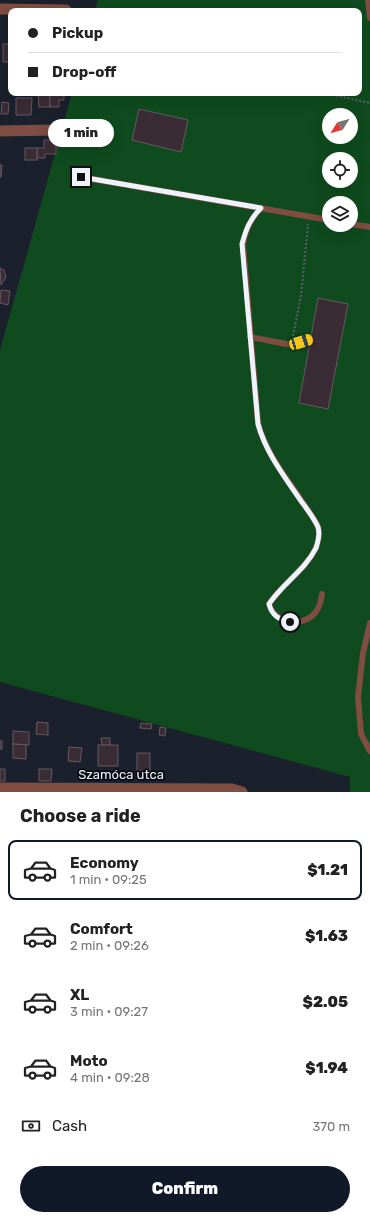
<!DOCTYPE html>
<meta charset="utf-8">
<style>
:root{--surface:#fff;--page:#f6f6f6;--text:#222;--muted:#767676;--line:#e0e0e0;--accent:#111827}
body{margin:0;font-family:Rubik,sans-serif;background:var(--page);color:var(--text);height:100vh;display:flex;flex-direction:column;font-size:15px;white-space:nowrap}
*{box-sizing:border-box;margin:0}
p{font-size:13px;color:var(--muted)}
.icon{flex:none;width:22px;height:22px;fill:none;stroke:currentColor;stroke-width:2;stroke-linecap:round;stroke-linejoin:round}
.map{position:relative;height:792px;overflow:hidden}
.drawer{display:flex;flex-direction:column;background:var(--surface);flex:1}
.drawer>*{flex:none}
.guide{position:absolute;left:8px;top:8px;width:354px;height:88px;border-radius:8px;box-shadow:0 4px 16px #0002;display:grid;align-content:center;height:88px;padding:0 20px;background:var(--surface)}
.needle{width:26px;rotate:233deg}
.tools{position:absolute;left:322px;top:108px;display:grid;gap:8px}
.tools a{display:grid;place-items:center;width:36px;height:36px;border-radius:50%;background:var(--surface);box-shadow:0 4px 16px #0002;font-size:20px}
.end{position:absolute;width:18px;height:18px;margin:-9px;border:5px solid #edf2fb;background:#111;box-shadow:0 0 0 2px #111}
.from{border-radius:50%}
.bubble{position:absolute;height:28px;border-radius:14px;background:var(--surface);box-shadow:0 4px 16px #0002;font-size:13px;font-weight:800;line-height:28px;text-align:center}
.car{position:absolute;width:12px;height:24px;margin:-12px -6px;border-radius:5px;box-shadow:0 0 3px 1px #0007;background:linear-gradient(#f5c518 24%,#345 0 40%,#f5c518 0 76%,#345 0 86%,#f5c518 0)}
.guide b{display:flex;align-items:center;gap:14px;height:38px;font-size:15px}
.guide b+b{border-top:1px solid var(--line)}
.guide i{width:10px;height:10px;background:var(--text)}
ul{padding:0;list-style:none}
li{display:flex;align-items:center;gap:12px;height:60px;margin:0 8px 6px;padding:0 12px;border:2px solid transparent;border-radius:8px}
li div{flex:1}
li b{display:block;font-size:15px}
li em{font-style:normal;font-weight:800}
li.active{border-color:var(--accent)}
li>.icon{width:36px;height:36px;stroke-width:1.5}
h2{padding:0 20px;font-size:18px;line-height:48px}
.pay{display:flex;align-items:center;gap:10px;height:44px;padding:0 20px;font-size:15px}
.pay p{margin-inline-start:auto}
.cta{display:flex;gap:8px;margin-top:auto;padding:8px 20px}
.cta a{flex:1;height:46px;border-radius:24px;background:var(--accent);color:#fff;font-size:16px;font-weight:800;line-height:46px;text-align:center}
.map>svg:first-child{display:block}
</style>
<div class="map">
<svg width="370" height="792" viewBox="0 0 370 792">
<rect width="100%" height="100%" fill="#1a212d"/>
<path fill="#0f4b1e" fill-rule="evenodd" d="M98,0h272v792h-20v-15l-350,-95v-332l72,-257h287v-82h-264zM329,115h22v22h-22zM329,159h22v22h-22zM329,203h22v22h-22z"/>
<g fill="#3a2c35" stroke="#675861">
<rect x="3" y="44" width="8" height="18"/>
<path d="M38,93h12v14h-11z"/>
<path d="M50,93h14v7h-5v7h-9z"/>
<path d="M16,98h16l-1,17h-15z"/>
<path d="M2,102l7,1 -1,11h-7z"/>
<path d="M139,109l49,11 -7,32 -49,-12z"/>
<path d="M44,140h12v14h-11v4h-8v-10h7z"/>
<rect x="25" y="148" width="12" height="12"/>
<path d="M0,165h2l-1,12h-1z"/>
<path d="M0,268l4,2 2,7 -5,8z"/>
<path d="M1,290l9,1 -2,14 -8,-2z"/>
<path d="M318,298l30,6 -20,105 -29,-6z"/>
<path d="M37,722l11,1v12l-12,-1z"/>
<path d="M141,723l11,1 -1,5 -11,-1z"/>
<path d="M160,727l6,1 -1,8 -6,-1z"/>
<path d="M13,731l16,1v13l-16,-1z"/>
<path d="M101,738h9v7h-8z"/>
<rect x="0" y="741" width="2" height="8"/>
<path d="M13,744l13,1v14l-13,-1z"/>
<rect x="98" y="745" width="20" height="21"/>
<path d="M69,747l13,1 -2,14 -12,-1z"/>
<rect x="137" y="753" width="13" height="18"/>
<rect x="0" y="769" width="5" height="12"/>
<path d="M39,769h13l-1,12h-12z"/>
</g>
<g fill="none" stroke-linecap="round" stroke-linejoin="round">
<g stroke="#5a616c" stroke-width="2" stroke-dasharray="2 2" stroke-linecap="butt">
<path d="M324,93l46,10"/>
<path d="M293,336l8,-40 7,-72"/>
</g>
<g stroke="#7f4d41" stroke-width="6">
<path d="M368,0l2,18"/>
<path d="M81,177l248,43"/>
<path d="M261,208c-11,11 -15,21 -18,36l15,179c8,31 28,54 45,80 5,8 12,16 15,24 2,6 0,15 -2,21 -11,22 -34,36 -47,56 7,23 42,24 50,2 2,-3 2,-8 3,-12"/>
<path d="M351,224l19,3"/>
<path d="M250,337l42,8 19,-6"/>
<path d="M370,623l-7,30 -5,44 3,37 9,17"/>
</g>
<g stroke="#7f4d41" stroke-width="11">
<path d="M0,9l66,1"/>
<path d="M0,131l55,-1"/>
<path d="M0,788l232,1 10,3"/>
</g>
</g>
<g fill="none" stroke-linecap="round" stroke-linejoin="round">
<path stroke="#edf2fb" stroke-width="5" d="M81,177l180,31c-11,11 -15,21 -19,36l16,180c8,29 26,52 43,77 6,8 13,17 17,26 2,6 0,15 -2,21 -11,22 -34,36 -47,56 3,12 10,15 21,18"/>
</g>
<g text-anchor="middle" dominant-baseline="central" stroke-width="3.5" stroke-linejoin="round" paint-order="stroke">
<g font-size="13" fill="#edf2fb" stroke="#080a10">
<text x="121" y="774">Szamóca utca</text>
</g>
</g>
</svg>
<div class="tools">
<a><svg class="needle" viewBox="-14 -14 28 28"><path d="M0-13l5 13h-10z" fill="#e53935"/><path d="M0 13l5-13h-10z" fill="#767676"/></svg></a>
<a><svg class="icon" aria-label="locate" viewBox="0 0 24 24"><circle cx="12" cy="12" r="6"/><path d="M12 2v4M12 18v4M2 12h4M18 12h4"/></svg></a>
<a><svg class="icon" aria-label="layers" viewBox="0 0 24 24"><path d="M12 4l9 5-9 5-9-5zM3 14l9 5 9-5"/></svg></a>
</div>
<i class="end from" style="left:290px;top:622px"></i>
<i class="end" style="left:81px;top:177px"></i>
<div class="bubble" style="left:48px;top:119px;width:66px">1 min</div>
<i class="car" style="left:301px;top:342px;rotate:73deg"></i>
<div class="guide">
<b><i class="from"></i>Pickup</b>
<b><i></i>Drop-off</b>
</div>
</div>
<section class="drawer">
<h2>Choose a ride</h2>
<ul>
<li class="active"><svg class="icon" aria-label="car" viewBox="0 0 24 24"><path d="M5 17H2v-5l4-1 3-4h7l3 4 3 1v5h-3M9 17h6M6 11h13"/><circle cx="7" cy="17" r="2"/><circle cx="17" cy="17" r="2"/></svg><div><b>Economy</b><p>1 min · 09:25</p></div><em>$1.21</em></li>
<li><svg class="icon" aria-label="car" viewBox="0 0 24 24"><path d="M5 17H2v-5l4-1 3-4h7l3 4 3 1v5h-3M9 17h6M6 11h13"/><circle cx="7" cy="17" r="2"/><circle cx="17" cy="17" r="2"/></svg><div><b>Comfort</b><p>2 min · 09:26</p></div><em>$1.63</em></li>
<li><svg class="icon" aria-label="car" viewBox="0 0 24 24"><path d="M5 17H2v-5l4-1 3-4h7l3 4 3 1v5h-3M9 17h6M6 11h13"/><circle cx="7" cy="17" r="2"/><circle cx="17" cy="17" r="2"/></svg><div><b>XL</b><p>3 min · 09:27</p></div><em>$2.05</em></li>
<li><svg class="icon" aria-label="car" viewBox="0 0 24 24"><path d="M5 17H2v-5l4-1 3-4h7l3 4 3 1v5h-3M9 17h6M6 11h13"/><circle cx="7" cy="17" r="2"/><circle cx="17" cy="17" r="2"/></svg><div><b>Moto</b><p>4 min · 09:28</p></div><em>$1.94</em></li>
</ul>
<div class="pay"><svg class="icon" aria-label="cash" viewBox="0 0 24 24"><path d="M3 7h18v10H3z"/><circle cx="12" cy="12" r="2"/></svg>Cash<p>370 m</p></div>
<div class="cta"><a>Confirm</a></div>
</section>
